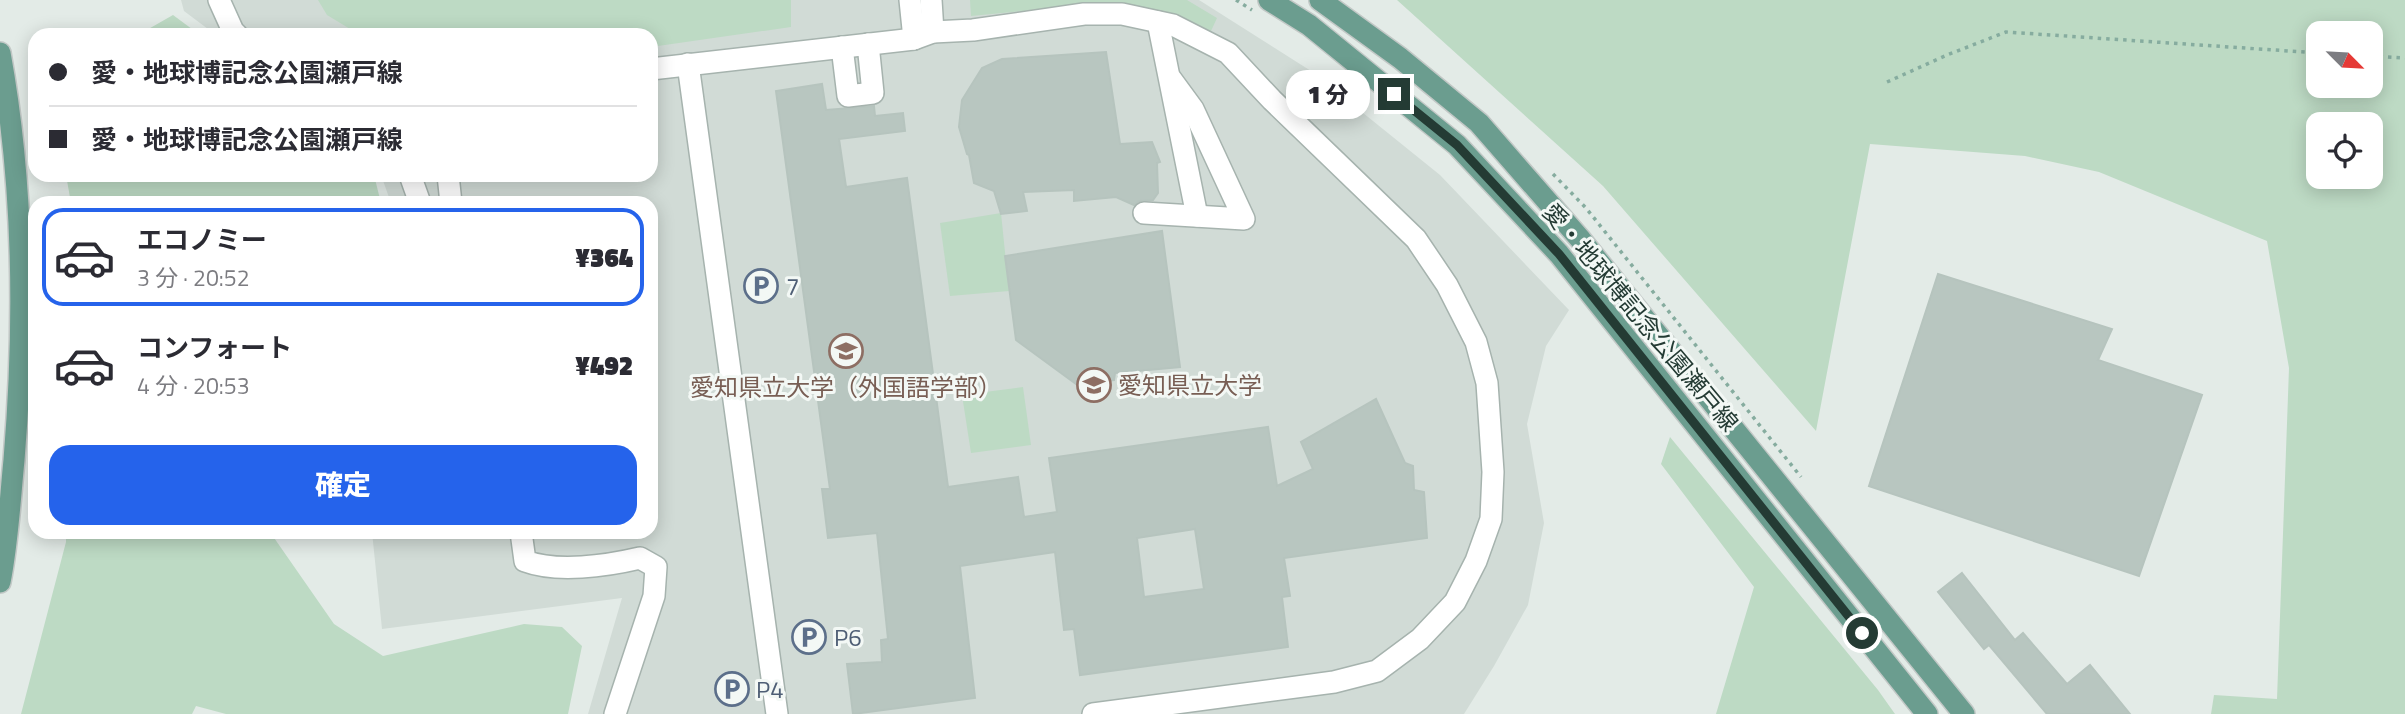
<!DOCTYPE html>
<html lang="ja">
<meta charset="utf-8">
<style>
:root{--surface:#fff;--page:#f2f2f3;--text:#2b2b33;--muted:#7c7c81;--line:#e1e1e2;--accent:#2563eb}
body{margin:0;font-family:"Titillium Web","Noto Sans JP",sans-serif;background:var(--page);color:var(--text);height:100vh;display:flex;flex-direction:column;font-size:26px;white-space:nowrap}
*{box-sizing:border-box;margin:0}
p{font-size:23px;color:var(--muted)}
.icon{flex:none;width:38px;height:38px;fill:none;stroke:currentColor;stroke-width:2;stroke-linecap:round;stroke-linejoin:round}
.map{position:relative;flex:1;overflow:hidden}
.side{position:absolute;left:28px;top:196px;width:630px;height:343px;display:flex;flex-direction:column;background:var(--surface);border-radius:21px;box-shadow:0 4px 18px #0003}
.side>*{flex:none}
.banner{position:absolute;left:28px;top:28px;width:630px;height:154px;border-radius:21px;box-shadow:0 4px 18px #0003;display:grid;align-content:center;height:154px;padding:0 21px;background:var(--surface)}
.needle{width:46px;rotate:114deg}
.fabs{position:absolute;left:2306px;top:21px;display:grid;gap:14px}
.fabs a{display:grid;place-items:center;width:77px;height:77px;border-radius:14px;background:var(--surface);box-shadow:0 4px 18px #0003;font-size:35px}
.end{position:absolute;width:32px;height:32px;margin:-16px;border:9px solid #243b34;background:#fff;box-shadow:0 0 0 4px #fff}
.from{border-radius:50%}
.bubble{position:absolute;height:49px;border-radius:21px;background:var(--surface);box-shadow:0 4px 18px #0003;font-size:23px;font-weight:800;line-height:49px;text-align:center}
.banner b{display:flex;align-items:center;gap:24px;height:66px;font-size:26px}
.banner b+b{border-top:2px solid var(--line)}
.banner i{width:18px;height:18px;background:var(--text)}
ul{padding:12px 0 0;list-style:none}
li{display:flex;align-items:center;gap:21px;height:98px;margin:0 14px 10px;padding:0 7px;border:4px solid transparent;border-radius:21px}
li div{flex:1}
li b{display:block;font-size:26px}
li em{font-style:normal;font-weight:800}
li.on{border-color:var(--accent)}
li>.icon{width:63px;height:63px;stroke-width:1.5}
.button{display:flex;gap:14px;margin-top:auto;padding:14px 21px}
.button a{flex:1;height:80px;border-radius:21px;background:var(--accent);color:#fff;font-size:28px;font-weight:800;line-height:80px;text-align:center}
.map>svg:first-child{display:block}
</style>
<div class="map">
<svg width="2405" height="714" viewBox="0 0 2405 714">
<rect width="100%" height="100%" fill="#e3ebe7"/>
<path fill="#d1dbd6" d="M181,0h1018l112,71 129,104 129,135 -23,36 -19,78 17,99 -16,82 -34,61 -30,48h-876l34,-116 -240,31 -10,-97h279v-329h-260l-10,-28h270v-140h-435l-32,-24z"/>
<g fill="#bddac4" fill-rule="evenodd">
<path d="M318,0h473v27l-140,20v-12h-291l-33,-20z"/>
<path d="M970,0h217l30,18 -6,13 -92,-29 -148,14z"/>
<path d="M1397,0h1008v714h-194l3,-19 63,4 12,-331 -22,-127 -168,-69 -74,-16 -155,-12 -54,287 -213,-245zM2319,33h52v53h-52zM2371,124v53h-52v-53z"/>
<path d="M173,15l27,20h-62z"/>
<path d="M66,175h308l7,28h-310z"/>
<path d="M1001,213l8,78 -59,5 -10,-73z"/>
<path d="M1023,387l8,58 -60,8 -9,-58z"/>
<path d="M1670,437l208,253 17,24h-179l38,-127 -93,-123z"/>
<path d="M66,532h204l64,92 49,32 141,-32 38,3 20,19 -14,68h-342l-30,-8 -4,8h-171l45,-172z"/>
</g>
<g fill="#b8c6c0" stroke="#b6c4be" stroke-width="2" fill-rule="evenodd">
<path d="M1106,52l14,92 32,-2 8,20 -3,1 1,30 -5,7 -14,1 -5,4 -18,-8 -42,4v-11l-51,2 4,19 -26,3 -7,-23 -20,-8 -5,-28 -2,-1 -8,-27 3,-27 20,-32 20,-9z"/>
<path d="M822,84l4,26 48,-4 1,10 28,-3 2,18 -66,8 7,48 61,-9 41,309 70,-10 6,40 33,-5 -8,-54 219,-31 9,59 36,-17 -12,-27 75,-43 29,64 8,3 1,24 10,2 3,46 -143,20 6,38 -8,1 6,50 -208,28 -6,-46 -10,1 -9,-78 -95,14 15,132 -122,16 -6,-50 35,-2 -1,-22 7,-1 -11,-106 -49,5 -6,-49h8l-54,-398zM1195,529l9,60 -60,8 -7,-59z"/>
<path d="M1162,231l18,136 -65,6 -1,7 -38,4 -60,-44 -11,-84z"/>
<path d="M1938,274l174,55 -14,31 104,35 -63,181 -270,-90z"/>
<path d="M1962,573l53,67 8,-7 44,51 23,-19 40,49h-83l-58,-69 -5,4 -46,-57z"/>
</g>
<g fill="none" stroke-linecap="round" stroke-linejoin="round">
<g stroke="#a6b3ae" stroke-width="24">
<g id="minor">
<path d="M219,0l14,31 4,4"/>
<path d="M910,0l4,39"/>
<path d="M931,0l2,32"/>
<path d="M1158,22l39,194"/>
<path d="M842,47l6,49 25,-3 -5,-49"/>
<path d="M688,64l89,650"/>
<path d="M651,69l263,-30 19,-7 40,-2 111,-16h38l51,11 55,28 44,47 144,139 31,46 29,57 11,41 6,89 -2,47 -15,42 -21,41 -35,37 -43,32 -43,11 -241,32"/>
<path d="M410,175l10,28"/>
<path d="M448,175l3,28"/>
<path d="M1144,213l100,6 -51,-110 -22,-30"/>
<path d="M521,532l4,29c32,12 81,5 115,-3l16,9 -2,29 -39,118"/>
</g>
</g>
<g stroke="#c2c8c6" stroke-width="24">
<g id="major">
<path d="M1269,0l40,25 148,120 102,109 368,460"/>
<path d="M1320,0l80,58 79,65 102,117 383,474"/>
<path d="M0,53c24,132 25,274 14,407 -4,40 -6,82 -14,122"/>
</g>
</g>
<g stroke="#86ac9f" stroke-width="3.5" stroke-dasharray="3.5 5" stroke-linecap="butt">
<path d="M1236,0l16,10"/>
<path d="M255,30l10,5"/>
<path d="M2371,56l34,2"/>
<path d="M1887,82l60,-27 59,-23 313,21"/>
<path d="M1553,174l33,34 215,269"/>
</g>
<use href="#minor" stroke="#fff" stroke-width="21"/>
<use href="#major" stroke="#6b9d8f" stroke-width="21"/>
</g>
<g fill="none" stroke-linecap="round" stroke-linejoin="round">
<path stroke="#243b34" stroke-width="9" d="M1394,94l63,51 102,109 303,379"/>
</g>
<defs>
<g id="parking-ring" transform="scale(1.75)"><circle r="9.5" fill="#f3f8f5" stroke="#5c6f8a" stroke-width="1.5"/><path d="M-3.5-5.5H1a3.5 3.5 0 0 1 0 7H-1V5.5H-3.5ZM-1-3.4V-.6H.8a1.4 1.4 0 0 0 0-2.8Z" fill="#5c6f8a"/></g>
<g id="university-ring" transform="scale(1.75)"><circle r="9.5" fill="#f3f8f5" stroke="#8d6e63" stroke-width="1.5"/><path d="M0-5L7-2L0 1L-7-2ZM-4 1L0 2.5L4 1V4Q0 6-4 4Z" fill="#8d6e63"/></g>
</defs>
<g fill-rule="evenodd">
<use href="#parking-ring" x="761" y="286"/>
<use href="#university-ring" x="846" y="351"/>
<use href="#university-ring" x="1094" y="385"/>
<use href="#parking-ring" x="809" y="637"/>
<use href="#parking-ring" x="732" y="689"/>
</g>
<g text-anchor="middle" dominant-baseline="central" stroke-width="6" stroke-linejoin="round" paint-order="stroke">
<g font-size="24" fill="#4e5e75" stroke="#f3f8f5" text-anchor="start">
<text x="786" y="286">7</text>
<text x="834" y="637">P6</text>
<text x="756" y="689">P4</text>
</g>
<g font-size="24" fill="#243b34" stroke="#f3f8f5">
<text transform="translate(1641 317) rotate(50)">愛・地球博記念公園瀬戸線</text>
</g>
<g font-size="24" fill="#785e54" stroke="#f3f8f5" text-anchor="start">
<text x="1118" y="385">愛知県立大学</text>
<text x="846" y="387" text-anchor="middle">愛知県立大学（外国語学部）</text>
</g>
</g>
</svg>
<div class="fabs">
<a><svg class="needle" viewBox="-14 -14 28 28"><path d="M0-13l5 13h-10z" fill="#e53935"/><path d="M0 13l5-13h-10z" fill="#7c7c81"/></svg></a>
<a><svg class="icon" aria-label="locate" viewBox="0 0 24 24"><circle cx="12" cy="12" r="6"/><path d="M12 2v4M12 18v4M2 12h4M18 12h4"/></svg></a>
</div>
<i class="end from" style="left:1862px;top:633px"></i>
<i class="end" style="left:1394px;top:94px"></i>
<div class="bubble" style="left:1286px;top:70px;width:84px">1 分</div>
<div class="banner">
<b><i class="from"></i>愛・地球博記念公園瀬戸線</b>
<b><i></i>愛・地球博記念公園瀬戸線</b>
</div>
<section class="side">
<ul>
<li class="on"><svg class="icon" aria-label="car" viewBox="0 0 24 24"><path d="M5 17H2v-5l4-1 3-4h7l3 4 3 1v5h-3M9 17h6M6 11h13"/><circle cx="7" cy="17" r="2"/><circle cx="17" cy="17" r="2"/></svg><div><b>エコノミー</b><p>3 分 · 20:52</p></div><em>¥364</em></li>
<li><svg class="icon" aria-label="car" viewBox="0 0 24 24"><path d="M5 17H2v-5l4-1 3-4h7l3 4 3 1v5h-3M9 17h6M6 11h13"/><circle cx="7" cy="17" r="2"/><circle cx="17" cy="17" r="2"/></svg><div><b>コンフォート</b><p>4 分 · 20:53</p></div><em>¥492</em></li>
</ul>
<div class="button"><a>確定</a></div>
</section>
</div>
